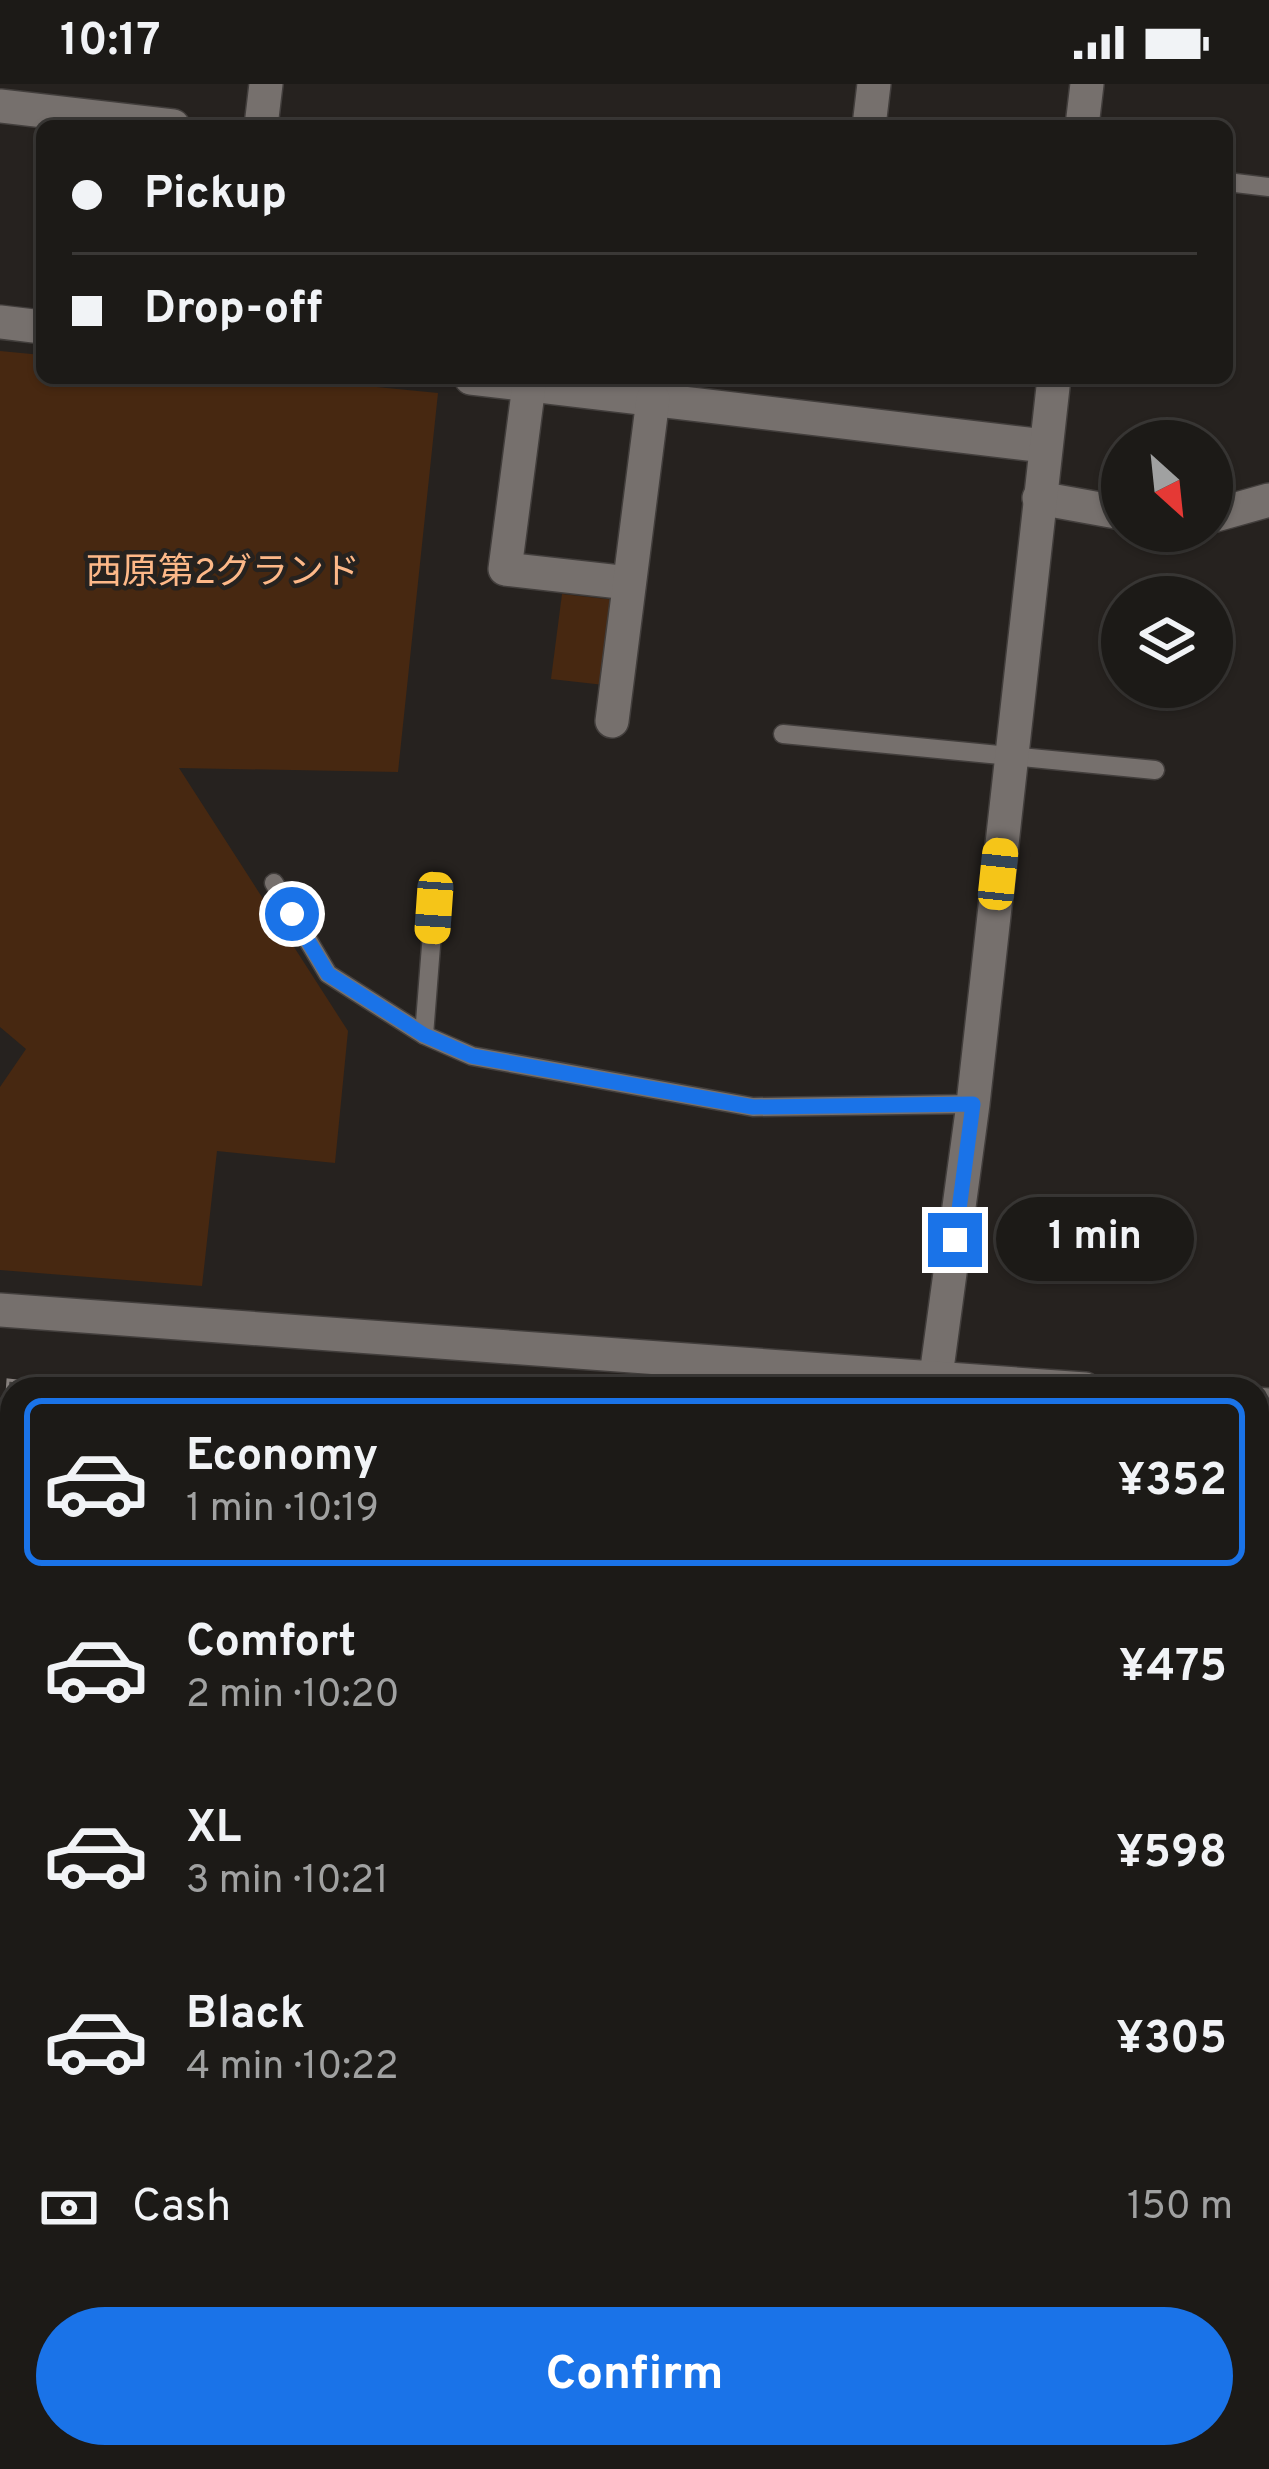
<!DOCTYPE html>
<meta charset="utf-8">
<style>
:root{--surface:#1c1a17;--page:#252320;--text:#f1f3f6;--muted:#a0a1a1;--line:#3a3836;--accent:#1a73e8}
body{margin:0;font-family:Overpass,"Noto Sans JP",sans-serif;background:var(--page);color:var(--text);height:100vh;display:flex;flex-direction:column;font-size:45px;white-space:nowrap}
*{box-sizing:border-box;margin:0}
p{font-size:39px;color:var(--muted)}
.icon{flex:none;width:66px;height:66px;fill:none;stroke:currentColor;stroke-width:2;stroke-linecap:round;stroke-linejoin:round}
.map{position:relative;flex:1;overflow:hidden}
.sheet{position:absolute;left:0px;top:1293px;width:1269px;height:1092px;display:flex;flex-direction:column;background:var(--surface);border-radius:36px 36px 0 0;box-shadow:0 3px 9px #0004,0 0 0 3px var(--line)}
.sheet>*{flex:none}
.top-card{position:absolute;left:36px;top:36px;width:1197px;height:264px;border-radius:18px;box-shadow:0 3px 9px #0004,0 0 0 3px var(--line);display:grid;align-content:center;height:264px;padding:0 36px;background:var(--surface)}
.needle{width:78px;rotate:153deg}
.tools{position:absolute;left:1101px;top:336px;display:grid;gap:24px}
.tools a{display:grid;place-items:center;width:132px;height:132px;border-radius:50%;background:var(--surface);box-shadow:0 3px 9px #0004,0 0 0 3px var(--line);font-size:60px}
.end{position:absolute;width:54px;height:54px;margin:-27px;border:15px solid #1a73e8;background:#fff;box-shadow:0 0 0 6px #fff}
.from{border-radius:50%}
.bubble{position:absolute;height:84px;border-radius:42px;background:var(--surface);box-shadow:0 3px 9px #0004,0 0 0 3px var(--line);font-size:39px;font-weight:700;line-height:84px;text-align:center}
.car{position:absolute;width:36px;height:72px;margin:-36px -18px;border-radius:15px;box-shadow:0 0 9px 3px #0007;background:linear-gradient(#f5c518 24%,#345 0 40%,#f5c518 0 76%,#345 0 86%,#f5c518 0)}
.top-card b{display:flex;align-items:center;gap:42px;height:114px;font-size:45px}
.top-card b+b{border-top:3px solid var(--line)}
.top-card i{width:30px;height:30px;background:var(--text)}
ul{padding:21px 0 0;list-style:none}
li{display:flex;align-items:center;gap:36px;height:168px;margin:0 24px 18px;padding:0 12px;border:6px solid transparent;border-radius:18px}
li div{flex:1}
li b{display:block;font-size:45px}
li em{font-style:normal;font-weight:700}
li.on{border-color:var(--accent)}
li>.icon{width:108px;height:108px;stroke-width:1.5}
.pay{display:flex;align-items:center;gap:30px;height:132px;padding:0 36px;font-size:45px}
.pay p{margin-inline-start:auto}
.cta{display:flex;gap:24px;margin-top:auto;padding:24px 36px}
.cta a{flex:1;height:138px;border-radius:72px;background:var(--accent);color:#fff;font-size:48px;font-weight:700;line-height:138px;text-align:center}
.status{display:flex;justify-content:space-between;align-items:center;height:84px;padding:0 60px;background:var(--surface);direction:ltr}
.status svg{height:33px;fill:currentColor}
.map>svg:first-child{display:block}
</style>
<div class="status"><b>10:17</b><svg viewBox="0 0 49 12"><path d="M0 12V9h3v3zM5 12V6h3v6zM10 12V3h3v9zM15 12V0h3v12zM26 1h20v11H26zM47 4h2v5h-2z"/></svg></div>
<div class="map">
<svg width="1269" height="2385" viewBox="0 0 1269 2385">
<rect width="100%" height="100%" fill="#26221f"/>
<g fill="#472811">
<path d="M0,267l42,4v23h243l153,15 -40,379 -219,-4 169,263 -13,132 -118,-12 -15,135 -202,-16v-183l26,-38 -26,-22z"/>
<path d="M562,510l53,6 -11,85 -53,-6z"/>
</g>
<g fill="#433f3c" stroke="#88827f" stroke-width="3">
<path d="M8,1296l85,9h-81v86l-11,-2z"/>
<path d="M0,1511l12,1v235l-12,-1z"/>
<path d="M1257,1567l12,1v108l-12,-1z"/>
<path d="M1257,1714l12,1v106h-12z"/>
<path d="M0,1812l12,1v60l-12,-1z"/>
<path d="M1257,1862l12,1 -2,106 -10,-1z"/>
<path d="M0,1940l12,1v65l-4,50h4v150h-12z"/>
<path d="M1257,2036l12,1v127l-12,-1z"/>
<path d="M222,2373h512v12h-513z"/>
<path d="M1003,2373h39l-1,12h-39z"/>
<path d="M1081,2373h137l-1,11 -136,-8z"/>
</g>
<g fill="none" stroke-linecap="round" stroke-linejoin="round">
<g stroke="#423e3c" stroke-width="21">
<g id="service">
<path d="M1227,98l42,5"/>
<path d="M783,650l372,36"/>
<path d="M274,799l54,91 96,61 48,21 281,51 220,-3"/>
<path d="M424,951l10,-127"/>
<path d="M0,1451l12,1"/>
<path d="M0,1906l12,1"/>
<path d="M39,2385l1,-12"/>
</g>
</g>
<g stroke="#423e3c" stroke-width="36">
<g id="minor">
<path d="M0,22l173,20"/>
<path d="M261,42l5,-42"/>
<path d="M869,42l5,-42"/>
<path d="M1082,42l5,-42"/>
<path d="M0,238l42,5"/>
<path d="M471,294l574,68"/>
<path d="M529,301l-24,184 124,14"/>
<path d="M1039,414l83,15"/>
<path d="M1212,432l57,-16"/>
<path d="M612,637l41,-322"/>
<path d="M936,1292l37,-272 81,-726"/>
</g>
</g>
<g stroke="#423e3c" stroke-width="36">
<g id="tertiary">
<path d="M0,1226l1085,79"/>
<path d="M1257,1320l12,1"/>
</g>
</g>
<use href="#service" stroke="#76706d" stroke-width="18"/>
<use href="#minor" stroke="#76706d" stroke-width="33"/>
<use href="#tertiary" stroke="#76706d" stroke-width="33"/>
</g>
<g fill="none" stroke-linecap="round" stroke-linejoin="round">
<path stroke="#1a73e8" stroke-width="15" d="M292,830l36,60 96,61 48,21 281,51 220,-3 -18,136"/>
</g>
<g text-anchor="middle" dominant-baseline="central" stroke-width="9" stroke-linejoin="round" paint-order="stroke">
<g font-size="36" fill="#fdb888" stroke="#26221f">
<text x="223" y="490">西原第2グランド</text>
</g>
</g>
</svg>
<div class="tools">
<a><svg class="needle" viewBox="-14 -14 28 28"><path d="M0-13l5 13h-10z" fill="#e53935"/><path d="M0 13l5-13h-10z" fill="#a0a1a1"/></svg></a>
<a><svg class="icon" aria-label="layers" viewBox="0 0 24 24"><path d="M12 4l9 5-9 5-9-5zM3 14l9 5 9-5"/></svg></a>
</div>
<i class="end from" style="left:292px;top:830px"></i>
<i class="end" style="left:955px;top:1156px"></i>
<div class="bubble" style="left:996px;top:1113px;width:198px">1 min</div>
<i class="car" style="left:998px;top:790px;rotate:6deg"></i>
<i class="car" style="left:434px;top:824px;rotate:184deg"></i>
<div class="top-card">
<b><i class="from"></i>Pickup</b>
<b><i></i>Drop-off</b>
</div>
<section class="sheet">
<ul>
<li class="on"><svg class="icon" aria-label="car" viewBox="0 0 24 24"><path d="M5 17H2v-5l4-1 3-4h7l3 4 3 1v5h-3M9 17h6M6 11h13"/><circle cx="7" cy="17" r="2"/><circle cx="17" cy="17" r="2"/></svg><div><b>Economy</b><p>1 min · 10:19</p></div><em>¥352</em></li>
<li><svg class="icon" aria-label="car" viewBox="0 0 24 24"><path d="M5 17H2v-5l4-1 3-4h7l3 4 3 1v5h-3M9 17h6M6 11h13"/><circle cx="7" cy="17" r="2"/><circle cx="17" cy="17" r="2"/></svg><div><b>Comfort</b><p>2 min · 10:20</p></div><em>¥475</em></li>
<li><svg class="icon" aria-label="car" viewBox="0 0 24 24"><path d="M5 17H2v-5l4-1 3-4h7l3 4 3 1v5h-3M9 17h6M6 11h13"/><circle cx="7" cy="17" r="2"/><circle cx="17" cy="17" r="2"/></svg><div><b>XL</b><p>3 min · 10:21</p></div><em>¥598</em></li>
<li><svg class="icon" aria-label="car" viewBox="0 0 24 24"><path d="M5 17H2v-5l4-1 3-4h7l3 4 3 1v5h-3M9 17h6M6 11h13"/><circle cx="7" cy="17" r="2"/><circle cx="17" cy="17" r="2"/></svg><div><b>Black</b><p>4 min · 10:22</p></div><em>¥305</em></li>
</ul>
<div class="pay"><svg class="icon" aria-label="cash" viewBox="0 0 24 24"><path d="M3 7h18v10H3z"/><circle cx="12" cy="12" r="2"/></svg>Cash<p>150 m</p></div>
<div class="cta"><a>Confirm</a></div>
</section>
</div>
